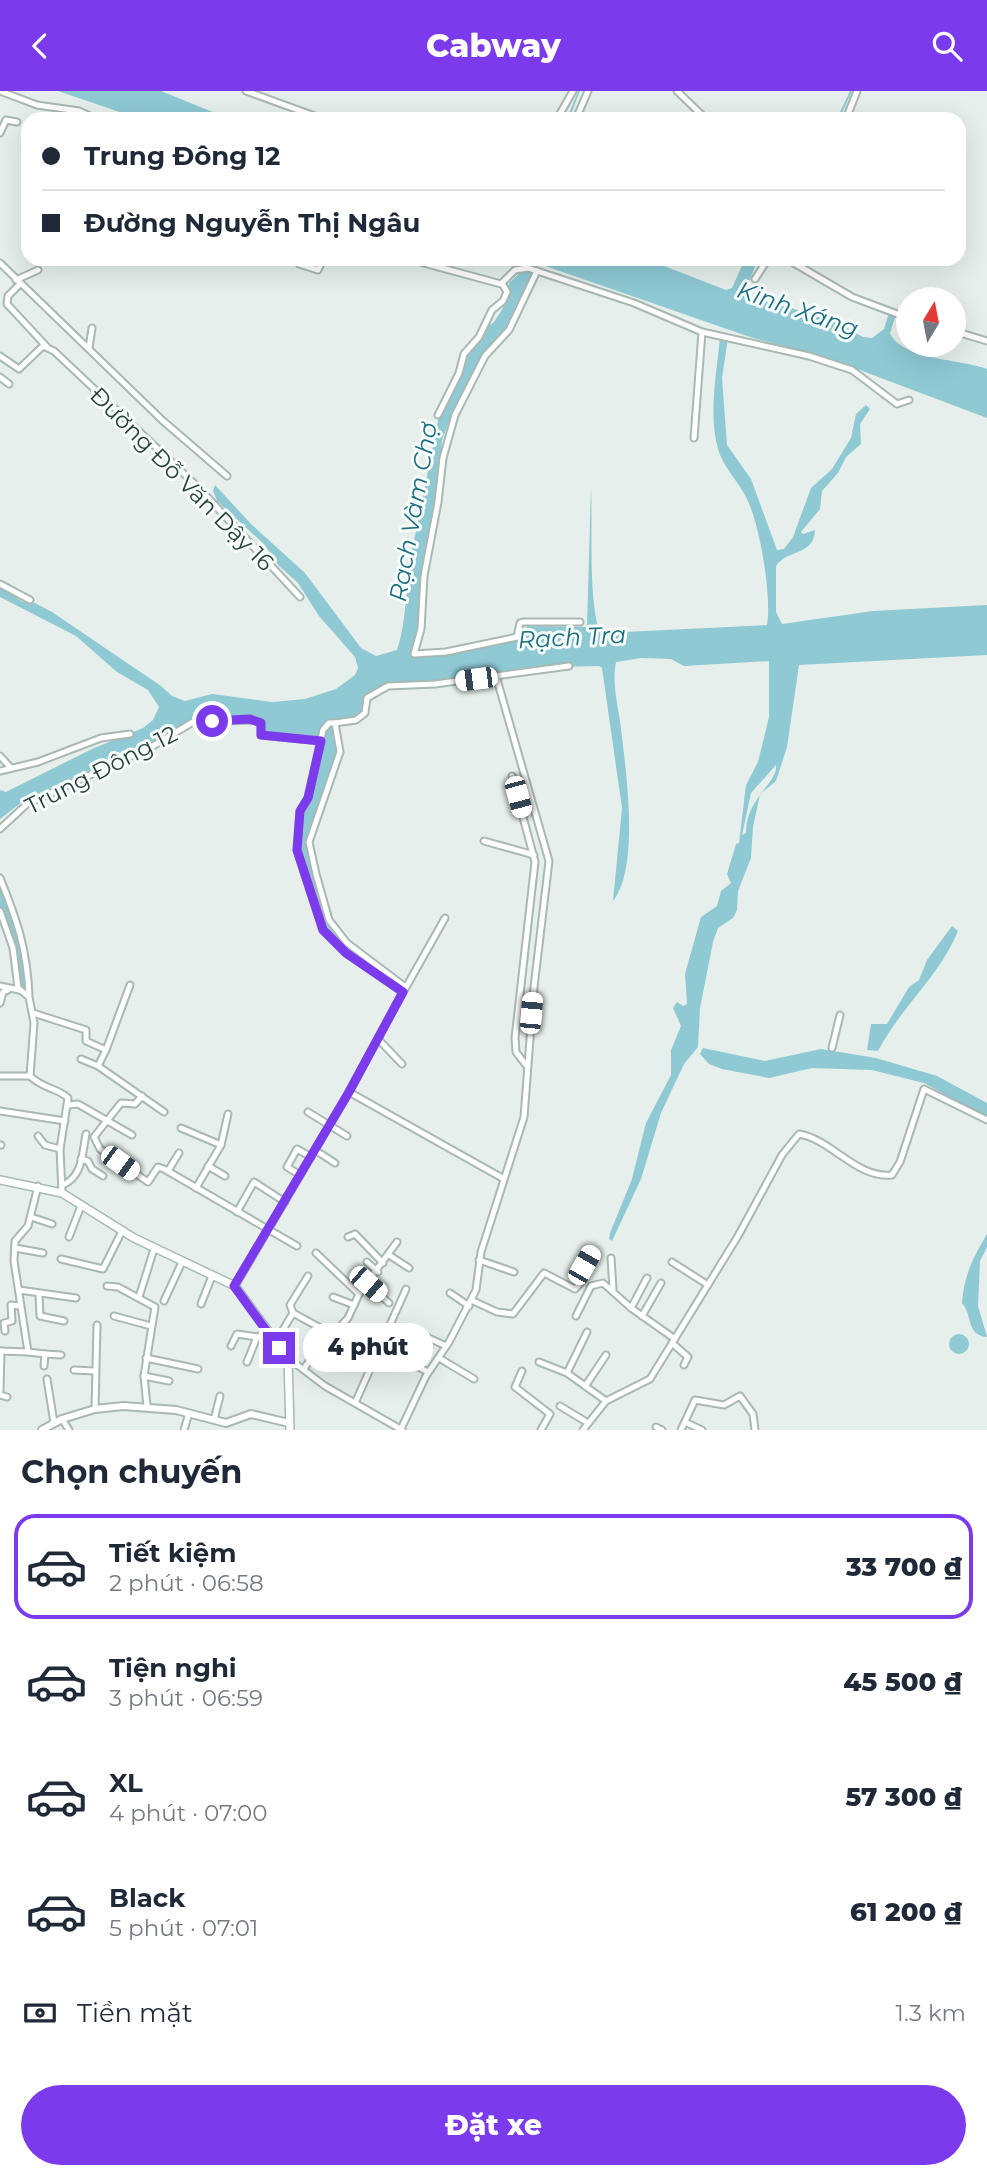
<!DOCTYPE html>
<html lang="vi">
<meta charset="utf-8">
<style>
:root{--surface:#fff;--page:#f2f2f3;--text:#1f2937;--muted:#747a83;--line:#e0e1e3;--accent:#7c3aed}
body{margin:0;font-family:Montserrat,sans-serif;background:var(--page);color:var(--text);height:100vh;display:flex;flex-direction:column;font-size:26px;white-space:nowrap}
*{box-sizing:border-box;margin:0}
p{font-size:23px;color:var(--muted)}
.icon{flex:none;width:38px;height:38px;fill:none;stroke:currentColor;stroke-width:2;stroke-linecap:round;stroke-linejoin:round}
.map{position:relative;height:1339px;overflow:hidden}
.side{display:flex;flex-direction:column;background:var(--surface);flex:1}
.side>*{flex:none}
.top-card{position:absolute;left:21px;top:21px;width:945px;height:154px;border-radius:21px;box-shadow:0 7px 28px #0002;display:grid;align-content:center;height:154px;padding:0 21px;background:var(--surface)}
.needle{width:46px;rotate:10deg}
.controls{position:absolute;left:896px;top:196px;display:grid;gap:14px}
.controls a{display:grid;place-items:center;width:70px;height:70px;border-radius:50%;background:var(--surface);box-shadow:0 7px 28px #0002;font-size:35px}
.end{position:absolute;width:32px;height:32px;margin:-16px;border:9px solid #7c3aed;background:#fff;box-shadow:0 0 0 4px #fff}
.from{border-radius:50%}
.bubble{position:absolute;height:49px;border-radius:24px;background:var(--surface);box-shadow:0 7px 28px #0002;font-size:23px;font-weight:800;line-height:49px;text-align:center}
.car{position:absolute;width:21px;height:42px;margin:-21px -10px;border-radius:9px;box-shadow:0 0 5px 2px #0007;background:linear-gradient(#fff 24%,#345 0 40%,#fff 0 76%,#345 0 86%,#fff 0)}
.top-card b{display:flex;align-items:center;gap:24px;height:66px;font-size:26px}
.top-card b+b{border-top:2px solid var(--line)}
.top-card i{width:18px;height:18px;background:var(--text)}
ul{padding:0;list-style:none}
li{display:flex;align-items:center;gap:21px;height:105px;margin:0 14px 10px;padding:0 7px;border:4px solid transparent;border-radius:21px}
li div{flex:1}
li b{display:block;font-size:26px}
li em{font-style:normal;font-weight:800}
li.current{border-color:var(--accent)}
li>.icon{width:63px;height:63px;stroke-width:1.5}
h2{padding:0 21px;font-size:32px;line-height:84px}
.pay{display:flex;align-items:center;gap:18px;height:77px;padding:0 21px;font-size:26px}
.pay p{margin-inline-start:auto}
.cta{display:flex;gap:14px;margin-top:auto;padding:14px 21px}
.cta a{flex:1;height:80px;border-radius:42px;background:var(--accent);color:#fff;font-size:28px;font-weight:800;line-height:80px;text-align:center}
header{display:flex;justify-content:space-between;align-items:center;height:91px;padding:0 21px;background:var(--accent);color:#fff;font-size:32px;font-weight:800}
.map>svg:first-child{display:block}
</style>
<header><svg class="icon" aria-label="back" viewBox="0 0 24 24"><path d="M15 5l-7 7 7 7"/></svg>Cabway<svg class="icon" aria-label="search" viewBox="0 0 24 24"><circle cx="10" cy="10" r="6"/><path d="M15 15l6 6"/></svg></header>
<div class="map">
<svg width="987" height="1339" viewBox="0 0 987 1339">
<rect width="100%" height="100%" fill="#e6efeb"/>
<g fill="#8ec9d4" fill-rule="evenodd">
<path d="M58,0h103l69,28h-90z"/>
<path d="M525,168h121l80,31 6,-2 13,-29h13l-13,33 6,6 78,20 34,19 9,1 12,-9 5,-16 7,1 -6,19c12,27 71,26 97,36v49l-151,-57 -86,-24z"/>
<path d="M524,178l9,4 -30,64 -22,20 -28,54 -11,29 -4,44 -15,74 -3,54 -7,44 34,-3 73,-17 7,-10 60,1 4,-139c2,31 -4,128 12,149l8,2 13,-7 143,-7c5,-28 -7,-100 -20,-126 -8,-17 -24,-32 -29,-50 -10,-35 -1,-77 2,-112l8,1 -6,40 5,67 24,34 26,71 7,-1 9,-12 18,-49 21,-19 19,-31 5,-24 10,-9 4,4 -10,15 1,20 -15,13 -8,16 -16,18 -2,18 -19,23 2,2 12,-4c-1,26 -28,19 -39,36v46l6,12 91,-13 114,-6v50l-188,10 -12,82 -11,34 -16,13 -7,33 -2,31 -13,33 -1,19 -4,8 -15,10 -5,14 -13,66 -2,39 -14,17 -23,49 -20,66 -29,62 -3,-2 1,-6 22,-54 14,-56 25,-48v-25l10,-24 -8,-18 4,-6 6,4 4,-2 -2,-30 16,-57 16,-11 4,-15 10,-8 -4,-9 9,-30 3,-1 7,-58 12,-23 11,-45v-56l-85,5 -13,-7 -30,-1 -25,4c-4,20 1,39 4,59 5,43 21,145 -7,180l9,-93 -20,-140 -3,-2 -75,2 -73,12 -61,3 -24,12 -1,11 -8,10 -32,6 -7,16 -55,-5 -2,-12 -7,-4 -53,1 -17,5 -36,21 -122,55 -26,20v-29l6,2 86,-43 51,-21 10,-8 6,-13 -11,-17 -31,-18 -41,-36 -76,-39v-10l23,15 12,1 17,9 109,74 11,10 13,5 27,-7 60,8 33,-3 31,-10 19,-14 3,-7 -3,-11 -36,-41 -21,-33 -19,-17 -15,-22 -47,-43 -4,-10 2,-6 37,40 53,48 56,75 15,8 21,-6c12,-35 7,-73 17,-109l25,-125 29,-64 15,-14 4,-11 7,-5 9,-14 6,-25zM776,674c3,16 -31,35 -30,68l-4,2 9,-42z"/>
<path d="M327,634h7l4,20 -1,13 -27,69 -2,17 27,88 68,54 -1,3 -55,-36 -24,-26 -25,-80 4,-34z"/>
<path d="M0,795c16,27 35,75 25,106l-4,-2 -9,-54 -12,-29z"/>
<path d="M952,835l6,5c-19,46 -57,76 -80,120l-11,-1 4,-26h16l22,-37 10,-7 8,-20z"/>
<path d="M703,957l62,13 56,-12 55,9 61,18 50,27v15l-63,-35 -52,-13 -60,-2 -43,10 -47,-9 -13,-5 -9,-10z"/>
<path d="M987,1143v13l-7,14 -2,45 9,31c-21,-2 -14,-21 -25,-34 2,-28 11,-45 25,-69z"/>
<circle cx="959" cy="1253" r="10"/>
</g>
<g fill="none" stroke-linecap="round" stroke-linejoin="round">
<g stroke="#8ec9d4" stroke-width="2">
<path d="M568,28l11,-28"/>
<path d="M838,28l13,-28"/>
</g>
<g stroke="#a8b8b2" stroke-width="9">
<g id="minor">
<path d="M0,0l37,14 42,6 18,8"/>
<path d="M246,0l77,28"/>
<path d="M677,0l29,28"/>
<path d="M557,28l16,-28"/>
<path d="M576,28l12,-28"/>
<path d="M846,28l11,-28"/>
<path d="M0,42l6,-13 11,2"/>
<path d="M409,168l92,25 14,-14 13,-2 106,35 68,29 107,24 43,14 45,34 12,-4"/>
<path d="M787,168l65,38 56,21"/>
<path d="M0,172l162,157 65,56"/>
<path d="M299,173l19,6 5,-11"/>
<path d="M537,180l-28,59 -24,26 -30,59 -12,43 -5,44 -14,74 -3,53 -7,25 32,-2 71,-15 3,-14 3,-1h57"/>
<path d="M755,188l13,-20"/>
<path d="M16,189l22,-10"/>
<path d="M20,193l-12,12 -1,8 40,43"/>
<path d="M954,240l33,10"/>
<path d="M89,257l3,-20"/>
<path d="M0,265l19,13 24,-23 11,5 144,136 102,110"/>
<path d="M0,286l9,7"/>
<path d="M438,324l21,-42 5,-19 15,-17 13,-27 11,-9 4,-9 -5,-9"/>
<path d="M694,347l8,-106"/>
<path d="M0,493l30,16"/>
<path d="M335,632l21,-3 9,-7 2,-15 21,-12 47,-2 134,-18"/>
<path d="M0,665l10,11"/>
<path d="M0,680l38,-9 63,-24 29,-4"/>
<path d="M512,685l23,86 -20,176 1,14 10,13"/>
<path d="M0,738l27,-25 126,-58 40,-24 60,-2 8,3v12l60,6"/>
<path d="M484,750l50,14"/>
<path d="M0,787c17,42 27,71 29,117"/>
<path d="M0,820l13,37 5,40 11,9 5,26 -4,53h-30"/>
<path d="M0,895l19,4"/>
<path d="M405,898l40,-71"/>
<path d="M0,912l3,-11 5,-2"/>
<path d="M33,922l53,17v11l20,9 -8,16 66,46"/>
<path d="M378,948l24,25"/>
<path d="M832,957l8,-33"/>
<path d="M106,959l24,-65"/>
<path d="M81,968l17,7"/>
<path d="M30,985c13,13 28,12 38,22l-8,51 2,44"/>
<path d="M349,1001l155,87"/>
<path d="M142,1005l-7,8 -14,-1 -27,34 6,12 48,33 10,-15 6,2 133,77"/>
<path d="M68,1014l10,-1 54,31"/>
<path d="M0,1020l65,10"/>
<path d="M308,1021l39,24"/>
<path d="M181,1037l40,17"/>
<path d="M38,1045l7,9 15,4"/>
<path d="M0,1054h1"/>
<path d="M315,1059l20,13"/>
<path d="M81,1068l7,2 4,8 11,7"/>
<path d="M208,1075l17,10"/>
<path d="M168,1080l11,-18"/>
<path d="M300,1084l-13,-8 10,-18 14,8"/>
<path d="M63,1094c20,-9 19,-31 23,-51"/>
<path d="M38,1095l-10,40 -13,15 -1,20 14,91 17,2 -1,12"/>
<path d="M196,1097l25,-43 7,-31"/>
<path d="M237,1121l17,-30 31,20"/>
<path d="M31,1126l21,7"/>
<path d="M69,1146l12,-31"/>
<path d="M348,1146l7,-3 28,29"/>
<path d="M15,1157l28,5"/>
<path d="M316,1162l43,41"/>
<path d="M389,1164l20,13"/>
<path d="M611,1167l2,31"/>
<path d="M61,1168l42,10 19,-38"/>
<path d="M479,1169l35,12"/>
<path d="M367,1171l11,10"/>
<path d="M672,1171l36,23"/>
<path d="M368,1193l21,19"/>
<path d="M107,1195l11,1 37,20 -11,69 3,30"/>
<path d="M235,1195l114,-194 54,-100 -57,-39 -23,-23 -26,-80 3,-39 8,-13 15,-68 6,-7h6l5,29 -31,90 7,32 13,46 18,23 57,43 -1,6"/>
<path d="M19,1199l57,8"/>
<path d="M450,1202l19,13"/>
<path d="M39,1203l1,22 24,5"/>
<path d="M139,1206l15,-48"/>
<path d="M333,1206l21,8"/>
<path d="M471,1209l26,12 16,2 31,-41 31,16 9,-10 -3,-8 11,-20"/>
<path d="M164,1210l18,-39"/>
<path d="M201,1213l11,-28"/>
<path d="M631,1217l16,-30"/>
<path d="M293,1222l-3,-8 18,-29"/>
<path d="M114,1225l37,10"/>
<path d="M576,1225l15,-30 12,-3 28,25 44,31"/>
<path d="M642,1225l19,-33"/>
<path d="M5,1240l-1,-8 8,-2 -1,-16 9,1"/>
<path d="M418,1242l28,13"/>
<path d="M275,1252l18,-30 33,18 9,1 13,-14 12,-26 37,-50"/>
<path d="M672,1252l16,14 -4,8"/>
<path d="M231,1255l6,-12 20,3 10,-4"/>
<path d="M0,1260l28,1"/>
<path d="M45,1263l16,1"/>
<path d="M146,1267l52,11"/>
<path d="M288,1267l37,28 77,44"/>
<path d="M439,1267l35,21"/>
<path d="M407,1270l21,11"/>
<path d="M247,1271l10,-25"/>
<path d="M539,1271l28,11 39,28"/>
<path d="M304,1278l17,-27"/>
<path d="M74,1279l20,1"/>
<path d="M522,1280l-7,16 35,27 -9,16"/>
<path d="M567,1282l20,-41"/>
<path d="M144,1285l25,5"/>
<path d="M47,1288l7,44"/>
<path d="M586,1294l20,-30"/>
<path d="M0,1300l1,-40"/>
<path d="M0,1304l7,2"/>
<path d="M355,1312l51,-114"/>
<path d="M560,1315l28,17"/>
<path d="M95,1318l2,-84"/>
<path d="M62,1328l7,11"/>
<path d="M214,1329l6,-24"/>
<path d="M685,1331l17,8"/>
<path d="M656,1336l6,3"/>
<path d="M401,1338l25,-53 23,-34 27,-52 5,-38 43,-135 10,-130 15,-126 -53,-185"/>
<path d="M184,1339l5,-17"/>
<path d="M583,1339l23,-29 44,-22 88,-143 44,-81 17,-21c32,5 58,45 93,41l8,-13 24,-73 63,31"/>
<path d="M681,1339l14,-30 29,5 16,-9 13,18 2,16"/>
</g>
</g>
<g stroke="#a8b8b2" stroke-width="10">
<path id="tertiary" d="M42,1339l20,-11 33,-10 28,-3 53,4 50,13 25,-9 38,9"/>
</g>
<g stroke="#a4bbb3" stroke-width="10">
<path id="secondary" d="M0,1089l62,13 72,45 101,48 53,72 2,72"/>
</g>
<use href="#minor" stroke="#fff" stroke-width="5"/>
<use href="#tertiary" stroke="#fff" stroke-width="6"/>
<use href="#secondary" stroke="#fff" stroke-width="7"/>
</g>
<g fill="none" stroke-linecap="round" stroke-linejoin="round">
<path stroke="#7c3aed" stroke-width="9" d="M212,630l38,-2 11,4v12l60,6 -13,57 -8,13 -3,39 26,80 23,23 57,39 -54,100 -115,194 45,62"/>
</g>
<g text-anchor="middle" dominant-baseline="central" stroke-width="6" stroke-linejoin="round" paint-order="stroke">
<g font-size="23" fill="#24423a" stroke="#f7fbf9">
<text transform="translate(182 388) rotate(45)">Đường Đỗ Văn Dậy 16</text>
<text transform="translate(101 679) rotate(-27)">Trung Đông 12</text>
</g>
<g font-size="24" font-style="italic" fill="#1c6f80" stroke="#f7fbf9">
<text transform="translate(798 218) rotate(19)">Kinh Xáng</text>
<text transform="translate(413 421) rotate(-80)">Rạch Vàm Chợ</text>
<text transform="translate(572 546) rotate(-3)">Rạch Tra</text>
</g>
</g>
</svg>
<div class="controls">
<a><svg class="needle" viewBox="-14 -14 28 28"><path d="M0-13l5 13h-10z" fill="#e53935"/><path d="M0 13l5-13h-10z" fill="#747a83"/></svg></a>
</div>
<i class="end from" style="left:212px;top:630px"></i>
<i class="end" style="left:279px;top:1257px"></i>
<div class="bubble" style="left:303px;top:1232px;width:130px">4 phút</div>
<i class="car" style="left:476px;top:588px;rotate:263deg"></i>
<i class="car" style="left:518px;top:706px;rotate:165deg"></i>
<i class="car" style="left:531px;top:922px;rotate:5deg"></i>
<i class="car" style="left:120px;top:1072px;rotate:126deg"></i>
<i class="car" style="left:584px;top:1174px;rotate:30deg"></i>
<i class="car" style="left:368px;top:1193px;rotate:131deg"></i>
<div class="top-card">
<b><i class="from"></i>Trung Đông 12</b>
<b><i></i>Đường Nguyễn Thị Ngâu</b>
</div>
</div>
<section class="side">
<h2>Chọn chuyến</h2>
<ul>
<li class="current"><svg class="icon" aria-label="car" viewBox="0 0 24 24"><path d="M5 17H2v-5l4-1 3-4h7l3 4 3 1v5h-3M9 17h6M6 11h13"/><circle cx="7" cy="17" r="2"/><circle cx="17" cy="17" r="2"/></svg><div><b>Tiết kiệm</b><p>2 phút · 06:58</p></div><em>33 700 ₫</em></li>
<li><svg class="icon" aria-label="car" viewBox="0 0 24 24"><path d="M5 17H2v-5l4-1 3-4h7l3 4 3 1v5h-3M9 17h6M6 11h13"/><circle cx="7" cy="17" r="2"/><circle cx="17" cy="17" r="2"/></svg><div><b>Tiện nghi</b><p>3 phút · 06:59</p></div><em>45 500 ₫</em></li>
<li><svg class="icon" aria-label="car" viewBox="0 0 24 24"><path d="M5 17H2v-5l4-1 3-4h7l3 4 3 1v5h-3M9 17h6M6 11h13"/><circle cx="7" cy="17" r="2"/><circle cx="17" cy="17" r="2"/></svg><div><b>XL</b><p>4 phút · 07:00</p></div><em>57 300 ₫</em></li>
<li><svg class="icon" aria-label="car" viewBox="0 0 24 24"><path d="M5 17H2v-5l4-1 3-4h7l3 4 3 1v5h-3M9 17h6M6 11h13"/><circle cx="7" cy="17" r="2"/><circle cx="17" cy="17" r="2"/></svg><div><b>Black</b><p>5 phút · 07:01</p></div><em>61 200 ₫</em></li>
</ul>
<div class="pay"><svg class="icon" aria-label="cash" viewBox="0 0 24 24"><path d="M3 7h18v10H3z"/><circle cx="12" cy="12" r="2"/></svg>Tiền mặt<p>1.3 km</p></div>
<div class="cta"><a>Đặt xe</a></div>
</section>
